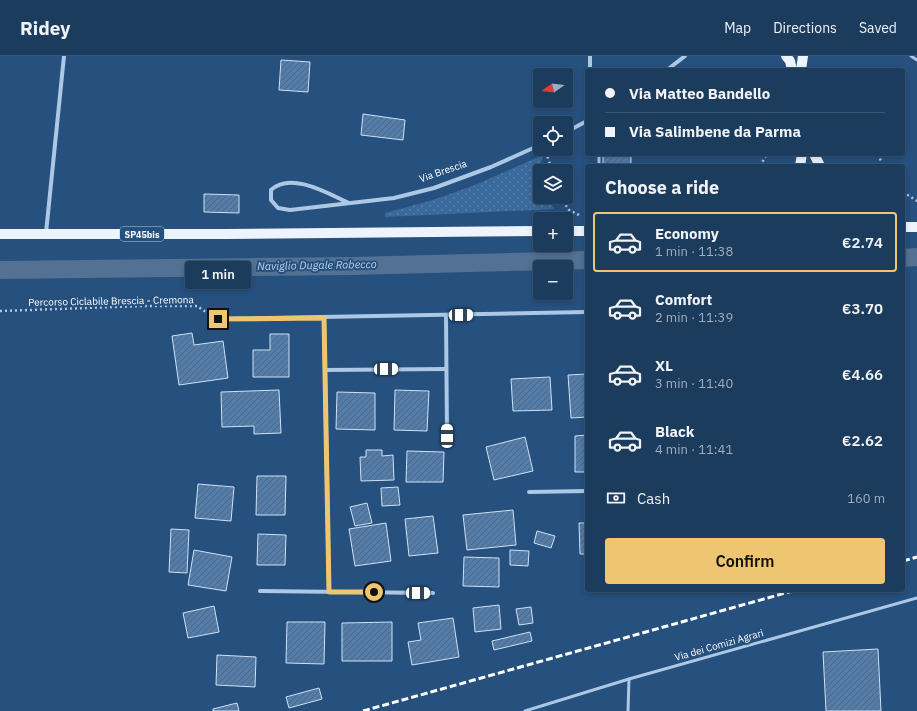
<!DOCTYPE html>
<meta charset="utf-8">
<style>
:root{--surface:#1c3c5e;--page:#254364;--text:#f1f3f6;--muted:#a0adbc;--line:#3a5673;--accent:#eec672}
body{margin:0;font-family:"IBM Plex Sans",sans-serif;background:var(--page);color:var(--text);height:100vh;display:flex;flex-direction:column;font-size:15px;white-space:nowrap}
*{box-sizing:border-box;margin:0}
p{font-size:13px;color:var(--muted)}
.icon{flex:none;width:22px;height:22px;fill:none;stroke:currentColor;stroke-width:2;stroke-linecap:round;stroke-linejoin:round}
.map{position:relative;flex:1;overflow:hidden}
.side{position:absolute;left:585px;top:108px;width:320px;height:428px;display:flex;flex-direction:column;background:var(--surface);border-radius:4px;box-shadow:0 2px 6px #0003,0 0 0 1px var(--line)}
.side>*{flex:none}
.top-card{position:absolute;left:585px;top:12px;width:320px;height:88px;border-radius:4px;box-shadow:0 2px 6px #0003,0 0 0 1px var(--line);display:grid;align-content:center;height:88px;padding:0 20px;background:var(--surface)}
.needle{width:26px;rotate:256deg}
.buttons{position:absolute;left:533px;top:12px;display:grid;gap:8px}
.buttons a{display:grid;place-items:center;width:40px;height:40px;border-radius:4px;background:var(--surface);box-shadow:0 2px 6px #0003,0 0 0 1px var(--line);font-size:20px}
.end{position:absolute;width:18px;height:18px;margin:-9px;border:5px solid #eec672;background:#111;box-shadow:0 0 0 2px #111}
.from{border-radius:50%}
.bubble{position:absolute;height:28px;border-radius:4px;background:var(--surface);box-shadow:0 2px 6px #0003,0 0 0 1px var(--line);font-size:13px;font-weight:600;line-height:28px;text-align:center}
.car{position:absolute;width:12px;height:24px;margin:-12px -6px;border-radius:5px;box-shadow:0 0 3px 1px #0007;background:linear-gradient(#fff 24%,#345 0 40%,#fff 0 76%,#345 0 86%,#fff 0)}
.top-card b{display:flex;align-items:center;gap:14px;height:38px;font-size:15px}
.top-card b+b{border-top:1px solid var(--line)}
.top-card i{width:10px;height:10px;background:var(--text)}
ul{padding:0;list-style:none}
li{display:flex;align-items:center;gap:12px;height:60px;margin:0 8px 6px;padding:0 12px;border:2px solid transparent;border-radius:4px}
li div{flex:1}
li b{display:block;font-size:15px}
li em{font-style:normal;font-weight:600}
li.on{border-color:var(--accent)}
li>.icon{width:36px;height:36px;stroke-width:1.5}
h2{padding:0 20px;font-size:18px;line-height:48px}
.pay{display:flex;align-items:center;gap:10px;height:44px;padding:0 20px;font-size:15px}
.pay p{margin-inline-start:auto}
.button{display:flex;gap:8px;margin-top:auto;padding:8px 20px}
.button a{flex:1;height:46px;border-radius:4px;background:var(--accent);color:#111;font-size:16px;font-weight:600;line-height:46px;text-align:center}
header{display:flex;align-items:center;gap:24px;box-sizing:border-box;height:56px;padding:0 20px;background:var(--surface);border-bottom:1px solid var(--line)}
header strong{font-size:19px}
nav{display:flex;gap:22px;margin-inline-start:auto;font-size:14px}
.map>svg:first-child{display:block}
</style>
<header>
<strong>Ridey</strong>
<nav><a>Map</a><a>Directions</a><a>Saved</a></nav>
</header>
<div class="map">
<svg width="917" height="655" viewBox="0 0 917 655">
<defs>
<pattern id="green-dots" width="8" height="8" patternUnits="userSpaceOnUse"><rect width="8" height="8" fill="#3a6a9c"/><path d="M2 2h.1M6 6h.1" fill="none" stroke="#5880ab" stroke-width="1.8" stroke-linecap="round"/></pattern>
<pattern id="building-hatch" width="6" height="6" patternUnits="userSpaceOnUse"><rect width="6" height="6" fill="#537ca9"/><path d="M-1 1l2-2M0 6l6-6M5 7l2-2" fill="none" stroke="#50667f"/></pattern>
</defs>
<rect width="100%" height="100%" fill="#26507e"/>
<path fill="url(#green-dots)" d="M543,99l-3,13v29h7l7,12 -169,8v-4l48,-13 42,-15z"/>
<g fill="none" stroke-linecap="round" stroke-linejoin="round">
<g stroke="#537192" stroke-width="18">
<path d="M903,202l14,-1"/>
<path d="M0,214l352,-4 235,-6"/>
</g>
</g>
<g fill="url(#building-hatch)" stroke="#cfe1f4">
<path d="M281,4l29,2 -2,30 -29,-2z"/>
<path d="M363,58l42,6 -2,20 -42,-5z"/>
<rect x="603" y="98" width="28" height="12"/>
<path d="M204,138l35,1v18l-35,-1z"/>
<path d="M192,277l2,12 29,-4 5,37 -49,7 -7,-49z"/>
<path d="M270,278h19v43h-36v-27h17z"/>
<path d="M587,318v43l-16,1 -3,-43z"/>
<path d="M550,321l2,33 -39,1 -2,-32z"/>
<path d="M279,334l2,43 -27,1v-8l-32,1 -1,-35z"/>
<path d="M395,334l34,1 -2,40 -33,-1z"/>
<path d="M337,336l38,1v37l-39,-1z"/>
<path d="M587,379v37h-12v-36z"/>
<path d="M525,381l8,34 -39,9 -8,-33z"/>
<path d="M366,394h16v6l11,-1 1,25 -33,1 -1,-24h6z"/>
<path d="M407,395l37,1 -1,30h-37z"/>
<path d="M257,420h29l-1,39h-29z"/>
<path d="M198,428l36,3 -3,34 -36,-3z"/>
<path d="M398,431l2,18 -18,1 -1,-18z"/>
<path d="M367,447l5,20 -17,3 -5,-19z"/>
<path d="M513,454l3,35 -49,5 -4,-35z"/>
<path d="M433,460l5,37 -29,3 -4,-37z"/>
<path d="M386,467l5,38 -36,5 -6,-37z"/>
<path d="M579,467h8v31h-7z"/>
<path d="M171,473l18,1 -2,43 -18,-1z"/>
<path d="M537,475l18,5 -4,12 -17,-5z"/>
<path d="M258,478l28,1 -1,30h-28z"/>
<path d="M194,494l38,7 -6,34 -38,-6z"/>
<path d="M510,494l19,1 -1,15 -18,-1z"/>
<path d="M464,501l35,1v29l-36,-1z"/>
<path d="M499,549l2,24 -26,3 -2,-24z"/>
<path d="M214,550l5,26 -31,6 -5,-25z"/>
<path d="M531,551l2,16 -14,2 -3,-16z"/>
<path d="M453,562l6,39 -47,8 -4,-23 13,-2 -3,-17z"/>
<path d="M287,566h38l-1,42 -38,-1z"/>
<path d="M392,566v39h-50v-38z"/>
<path d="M530,576l2,9 -38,9 -2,-9z"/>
<path d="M878,593l3,62h-55l-3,-59z"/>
<path d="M217,599l39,2 -1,30 -39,-2z"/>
<path d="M319,632l3,11 -33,9 -3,-11z"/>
<path d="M237,647l2,8h-26v-2z"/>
</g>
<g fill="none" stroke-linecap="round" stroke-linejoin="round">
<g stroke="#acc8e5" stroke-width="2.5" stroke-dasharray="2 3" stroke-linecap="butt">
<path d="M546,96l6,19"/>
<path d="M878,98l5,12"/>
<path d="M760,110l7,-12"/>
<path d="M903,136l14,9"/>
<path d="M560,141l9,13 12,6"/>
<path d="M0,255l143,-5h54l12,8"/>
</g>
<g stroke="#acc8e5" stroke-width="3">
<path d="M911,0l6,4"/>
<path d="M599,98v12"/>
<path d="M525,655l104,-32 288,-81"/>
<path d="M628,655l1,-32"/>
</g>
<g stroke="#acc8e5" stroke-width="4">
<path d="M590,0v14"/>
<path d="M667,14l18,-14"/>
<path d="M566,76l21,-11"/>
<path d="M349,147c-20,-9 -58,-32 -78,-13v10l7,8 12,2 104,-12 40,-10 57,-21 49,-22"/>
<path d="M46,177l18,-177"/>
<path d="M446,260l1,119"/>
<path d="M324,262l5,274"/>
<path d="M218,263l369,-7"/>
<path d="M325,314l121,-1"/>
<path d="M529,436l58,-1"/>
<path d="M260,535l173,2"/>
</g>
<g stroke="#edf4fd" stroke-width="10">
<path d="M786,0l4,5 2,9"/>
<path d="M801,14l2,-14"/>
<path d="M814,98l6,12"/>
<path d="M800,110l2,-12"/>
<path d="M903,171h14"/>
<path d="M566,175h21"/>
<path d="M0,178h225l315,-3"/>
</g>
<g stroke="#fff" stroke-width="3" stroke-dasharray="7 3" stroke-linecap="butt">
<path d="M903,505l14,-4"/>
<path d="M363,655l433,-121"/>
</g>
</g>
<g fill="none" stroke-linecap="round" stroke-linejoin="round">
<path stroke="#eec672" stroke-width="5" d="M218,263l106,-1 5,274h45"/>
</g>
<g text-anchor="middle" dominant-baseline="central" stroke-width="4" stroke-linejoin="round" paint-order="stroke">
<rect fill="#26507e" stroke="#becad8" stroke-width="1" x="120" y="171" width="44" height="14" rx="3"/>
<g font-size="9" font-weight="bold" fill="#fff">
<text x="142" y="178">SP45bis</text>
</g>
<g font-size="10" fill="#fff" stroke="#26507e">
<text transform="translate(443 115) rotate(-19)">Via Brescia</text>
<text transform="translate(111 245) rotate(-1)">Percorso Ciclabile Brescia - Cremona</text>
<text transform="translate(719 589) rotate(-16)">Via dei Comizi Agrari</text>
</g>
<g font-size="11" font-style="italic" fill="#b8d2ed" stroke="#26507e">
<text transform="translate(317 209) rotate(-1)">Naviglio Dugale Robecco</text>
</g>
</g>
</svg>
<div class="buttons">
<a><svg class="needle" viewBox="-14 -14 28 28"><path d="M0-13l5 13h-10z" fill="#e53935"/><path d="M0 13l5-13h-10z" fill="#a0adbc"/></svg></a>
<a><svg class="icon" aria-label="locate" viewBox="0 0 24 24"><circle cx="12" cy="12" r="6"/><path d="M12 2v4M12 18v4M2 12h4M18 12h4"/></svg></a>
<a><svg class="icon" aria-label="layers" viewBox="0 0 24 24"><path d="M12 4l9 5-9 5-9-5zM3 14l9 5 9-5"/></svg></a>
<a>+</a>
<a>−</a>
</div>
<i class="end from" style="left:374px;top:536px"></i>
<i class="end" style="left:218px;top:263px"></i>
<div class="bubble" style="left:185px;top:205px;width:66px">1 min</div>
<i class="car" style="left:461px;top:259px;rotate:89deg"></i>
<i class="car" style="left:386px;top:313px;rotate:89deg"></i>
<i class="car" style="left:447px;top:380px;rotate:0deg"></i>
<i class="car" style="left:418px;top:537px;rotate:90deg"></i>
<div class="top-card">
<b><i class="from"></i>Via Matteo Bandello</b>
<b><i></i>Via Salimbene da Parma</b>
</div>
<section class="side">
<h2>Choose a ride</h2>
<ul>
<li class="on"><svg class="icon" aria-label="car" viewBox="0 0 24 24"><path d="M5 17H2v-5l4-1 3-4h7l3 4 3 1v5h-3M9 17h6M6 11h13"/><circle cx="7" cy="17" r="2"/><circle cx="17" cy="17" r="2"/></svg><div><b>Economy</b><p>1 min · 11:38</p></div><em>€2.74</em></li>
<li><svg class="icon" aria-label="car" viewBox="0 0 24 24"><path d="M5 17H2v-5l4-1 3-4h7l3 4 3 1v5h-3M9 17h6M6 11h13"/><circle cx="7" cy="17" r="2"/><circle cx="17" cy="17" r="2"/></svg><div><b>Comfort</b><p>2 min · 11:39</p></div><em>€3.70</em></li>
<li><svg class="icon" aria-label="car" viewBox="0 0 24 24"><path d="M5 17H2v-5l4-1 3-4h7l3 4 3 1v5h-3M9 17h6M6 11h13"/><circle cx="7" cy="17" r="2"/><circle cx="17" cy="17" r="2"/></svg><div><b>XL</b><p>3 min · 11:40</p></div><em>€4.66</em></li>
<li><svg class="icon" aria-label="car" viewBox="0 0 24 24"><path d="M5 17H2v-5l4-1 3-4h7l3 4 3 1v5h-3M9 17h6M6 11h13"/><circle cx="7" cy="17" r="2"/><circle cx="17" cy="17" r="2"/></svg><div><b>Black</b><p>4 min · 11:41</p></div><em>€2.62</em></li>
</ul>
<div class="pay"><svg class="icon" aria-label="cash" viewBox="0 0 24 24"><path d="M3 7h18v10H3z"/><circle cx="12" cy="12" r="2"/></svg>Cash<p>160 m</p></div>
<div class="button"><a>Confirm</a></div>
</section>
</div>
